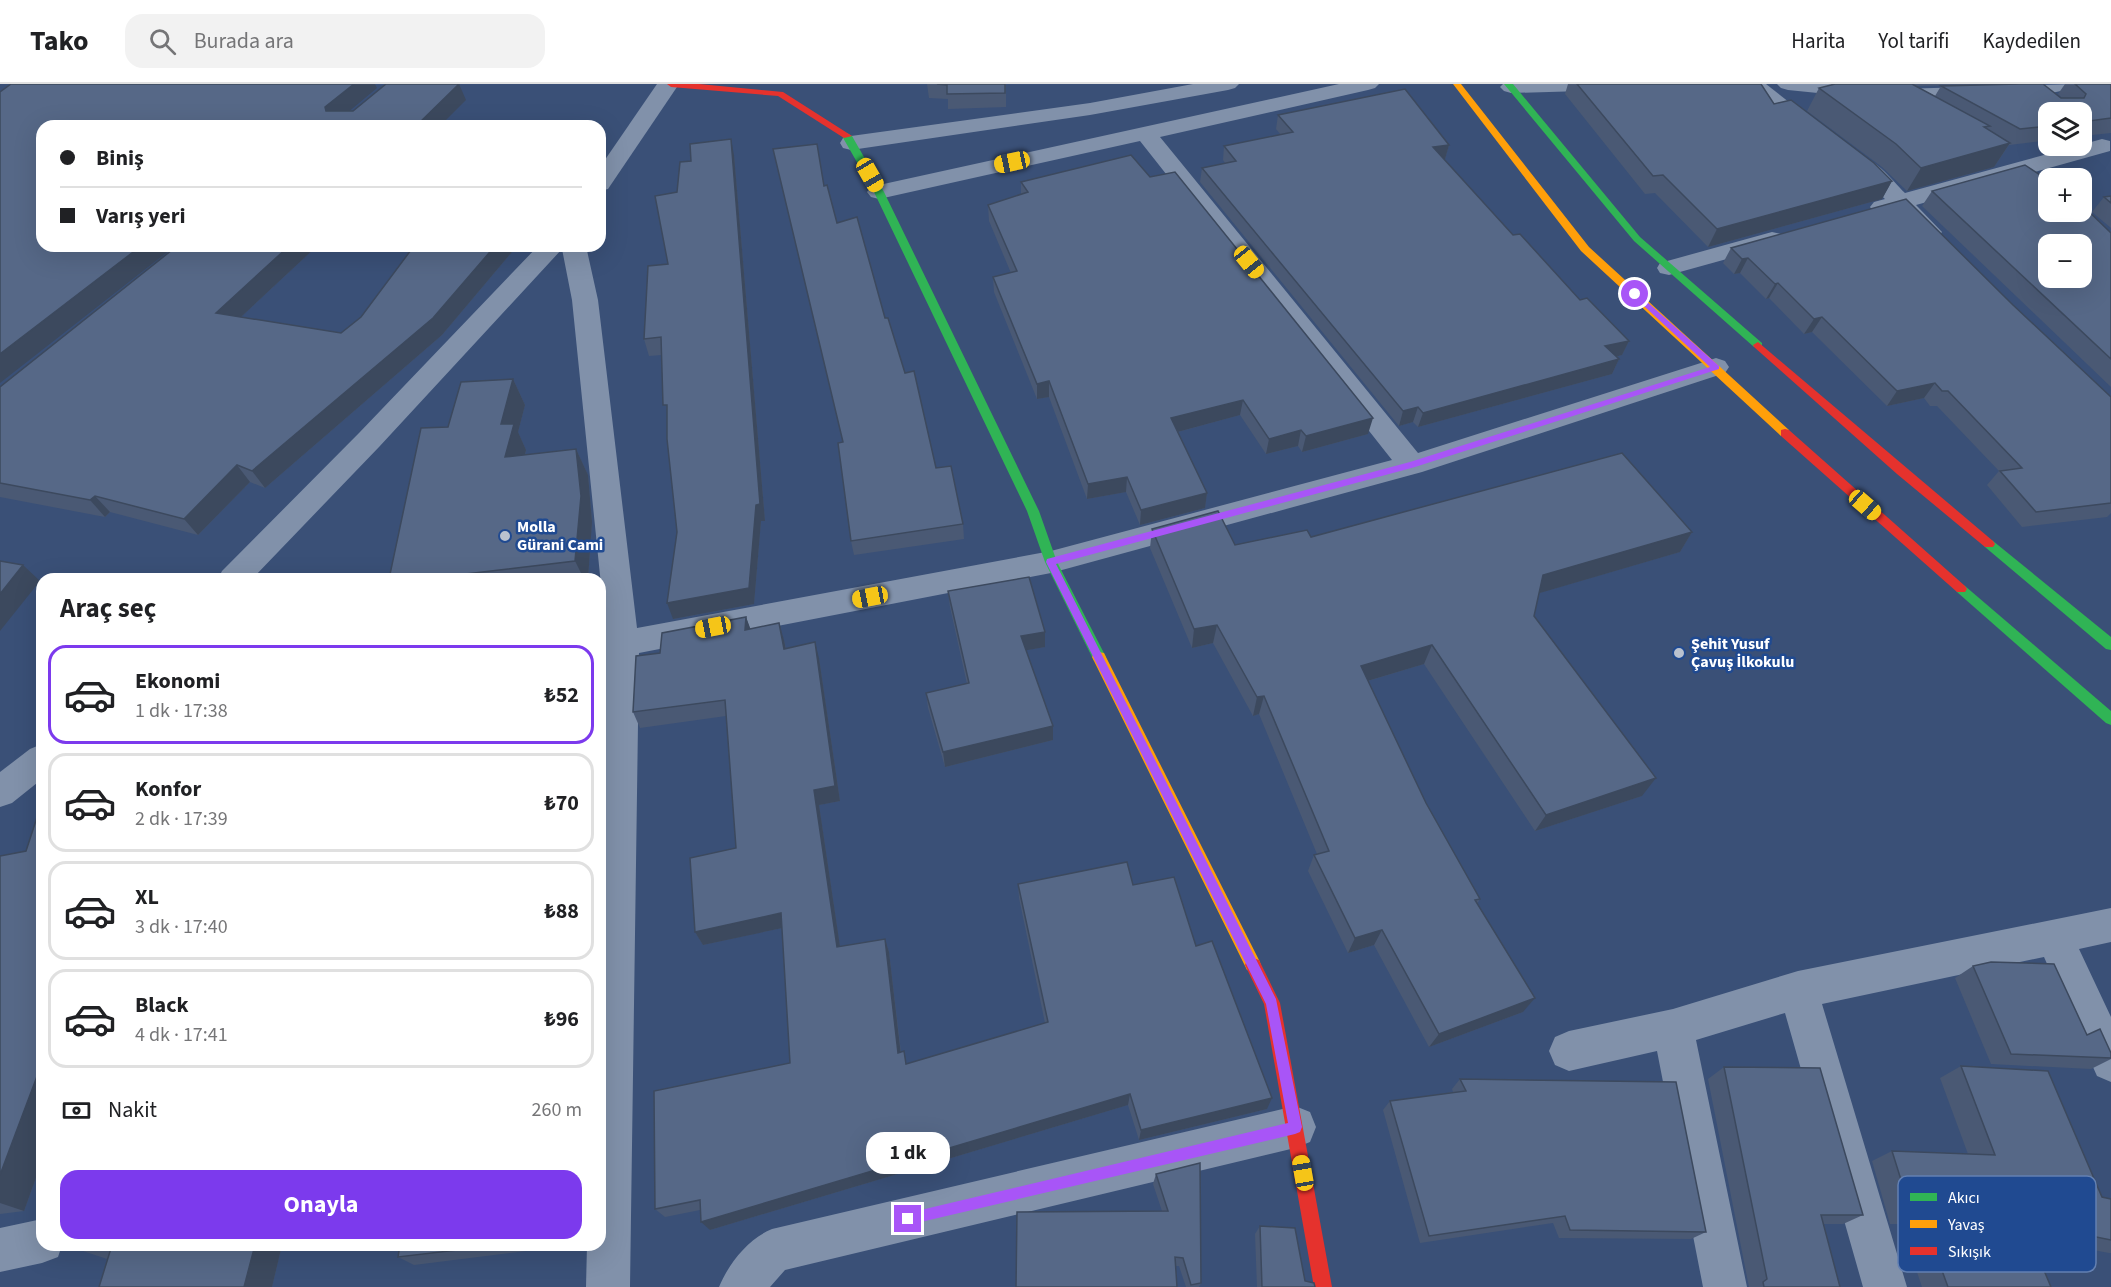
<!DOCTYPE html>
<html lang="tr">
<meta charset="utf-8">
<style>
:root{--surface:#fff;--page:#f2f2f2;--text:#202124;--muted:#757577;--line:#e0e0e0;--accent:#7c3aed}
body{margin:0;font-family:"Source Sans 3",sans-serif;background:var(--page);color:var(--text);height:100vh;display:flex;flex-direction:column;font-size:22px;white-space:nowrap}
*{box-sizing:border-box;margin:0}
p{font-size:20px;color:var(--muted)}
.icon{flex:none;width:33px;height:33px;fill:none;stroke:currentColor;stroke-width:2;stroke-linecap:round;stroke-linejoin:round}
.map{position:relative;flex:1;overflow:hidden}
.drawer{position:absolute;left:36px;top:489px;width:570px;height:678px;display:flex;flex-direction:column;background:var(--surface);border-radius:18px;box-shadow:0 6px 24px #0002}
.drawer>*{flex:none}
.hud{position:absolute;left:36px;top:36px;width:570px;height:132px;border-radius:18px;box-shadow:0 6px 24px #0002;display:grid;align-content:center;height:132px;padding:0 24px;background:var(--surface)}
.controls{position:absolute;left:2038px;top:18px;display:grid;gap:12px}
.controls a{display:grid;place-items:center;width:54px;height:54px;border-radius:12px;background:var(--surface);box-shadow:0 6px 24px #0002;font-size:30px}
.end{position:absolute;width:27px;height:27px;margin:-14px;border:8px solid #a855f7;background:#fff;box-shadow:0 0 0 3px #fff}
.from{border-radius:50%}
.bubble{position:absolute;height:42px;border-radius:18px;background:var(--surface);box-shadow:0 6px 24px #0002;font-size:20px;font-weight:700;line-height:42px;text-align:center}
.car{position:absolute;width:18px;height:36px;margin:-18px -9px;border-radius:8px;box-shadow:0 0 4px 2px #0007;background:linear-gradient(#f5c518 24%,#345 0 40%,#f5c518 0 76%,#345 0 86%,#f5c518 0)}
.hud b{display:flex;align-items:center;gap:21px;height:57px;font-size:22px}
.hud b+b{border-top:2px solid var(--line)}
.hud i{width:15px;height:15px;background:var(--text)}
ul{padding:0;list-style:none}
li{display:flex;align-items:center;gap:18px;height:99px;margin:0 12px 9px;padding:0 12px;border:3px solid var(--line);border-radius:18px}
li div{flex:1}
li b{display:block;font-size:22px}
li em{font-style:normal;font-weight:700}
li.current{border-color:var(--accent)}
li>.icon{width:54px;height:54px;stroke-width:1.5}
h2{padding:0 24px;font-size:27px;line-height:72px}
.pay{display:flex;align-items:center;gap:15px;height:66px;padding:0 24px;font-size:22px}
.pay p{margin-inline-start:auto}
.primary-button{display:flex;gap:12px;margin-top:auto;padding:12px 24px}
.primary-button a{flex:1;height:69px;border-radius:18px;background:var(--accent);color:#fff;font-size:24px;font-weight:700;line-height:69px;text-align:center}
header{display:flex;align-items:center;gap:36px;box-sizing:border-box;height:84px;padding:0 30px;background:var(--surface);border-bottom:2px solid var(--line)}
header strong{font-size:28px}
nav{display:flex;gap:33px;margin-inline-start:auto;font-size:21px}
.search{width:420px;height:54px;background:var(--page);display:flex;align-items:center;gap:15px;box-sizing:border-box;padding:0 21px;border-radius:18px;color:var(--muted);font-size:22px}
.map>svg:first-child{display:block}
</style>
<header>
<strong>Tako</strong>
<div class="search"><svg class="icon" aria-label="search" viewBox="0 0 24 24"><circle cx="10" cy="10" r="6"/><path d="M15 15l6 6"/></svg>Burada ara</div>
<nav><a>Harita</a><a>Yol tarifi</a><a>Kaydedilen</a></nav>
</header>
<div class="map">
<svg width="2111" height="1203" viewBox="0 0 2111 1203">
<rect width="100%" height="100%" fill="#3a5077"/>
<g fill="none" stroke-linecap="round" stroke-linejoin="round">
<g fill="#8191aa" fill-rule="evenodd">
<path d="M657,0h22l-71,105 -8,2v-24z"/>
<path d="M1193,0h46l-4,4 -7,2 -138,25 -239,35 -8,-2 -3,-5 3,-5 8,-2 239,-33z"/>
<path d="M1339,0h40l-4,4 -7,2 -208,47 258,316 289,-92 9,-3 9,3 4,6 -4,6 -303,99 -371,101 -412,80 -9,634h-44l1,-42h13v-393l6,-192 -6,1v-26l6,-1 -34,-334 -10,-51 -183,198 -127,132h-34l4,-8 137,-138 179,-187h48l12,54 39,328 414,-77 341,-91 -252,-319 -261,58 -8,-2 -4,-5 4,-5 8,-2z"/>
<path d="M1503,0h124l-4,4 -7,2 -105,3 -7,-2 -4,-4z"/>
<path d="M1742,0h24l60,47 -3,5 -8,2 -8,-2z"/>
<path d="M1777,0h74l46,5 182,-5 -4,4 -38,8 -140,5 -109,-11 -7,-2z"/>
<path d="M2102,55l8,2v10l-194,54 26,27 -4,5c-19,5 -30,-14 -42,-27l-14,4 -8,-2 -4,-5 4,-5 11,-3 -42,-39 3,-5c23,-6 44,23 59,38z"/>
<path d="M1772,148l9,2 3,5 -3,5 -112,31 -9,-2 -3,-5 3,-5z"/>
<path d="M42,660v35l-30,24 -12,4v-35l30,-23z"/>
<path d="M2111,824v34l-32,7 32,68v65l-14,-6 -53,-119 -222,47 85,283h-44l-78,-274 -89,27 51,247h-44l-46,-236 -88,20 -14,-6 -6,-14 6,-14 14,-6 104,-22 125,-38z"/>
<path d="M1295,1022l15,6 6,15 -6,15 -15,6 -510,122 -15,17h-51c10,-24 29,-48 53,-58z"/>
<path d="M42,1135v26h20l-4,12 -16,6 -42,9v-44z"/>
</g>
<g fill="#30b455" fill-rule="evenodd">
<path d="M1504,0h9l127,153 122,106v4h-8l-120,-106z"/>
<path d="M847,49l5,3 32,56 155,319 18,51 49,95 -2,4h-10l-49,-99 -18,-51 -153,-319 -32,-56z"/>
<path d="M1989,455l4,2 118,96v13l-5,-1 -121,-102 -2,-3 2,-3z"/>
<path d="M1961,500l4,2 146,125v14l-5,-2 -149,-131 -2,-3z"/>
</g>
<g fill="#ff9f0a" fill-rule="evenodd">
<path d="M1453,0h8l128,163 200,183v6h-8l-200,-185z"/>
<path d="M1099,568l5,1 2,4 153,303 2,5 -2,5 -6,2 -6,-2 -155,-313 2,-4z"/>
</g>
<g fill="#e5322d" fill-rule="evenodd">
<path d="M667,0h32l84,8 69,44 -8,2 -66,-42 -107,-9z"/>
<path d="M1758,258l235,199 2,3 -2,3h-8l-88,-73 -143,-127 -1,-2z"/>
<path d="M1785,345l4,1 176,156 2,3 -2,3h-8l-176,-156v-6z"/>
<path d="M1253,874l6,2 21,43 52,284h-18l-50,-283 -19,-39 2,-5z"/>
</g>
</g>
<g fill="#4a5974">
<path d="M927,0h79v23l-58,2v-10l-19,-1z"/>
<path d="M1568,0h193l13,20 118,77 -10,18 -174,48 -53,-54 -10,1 -80,-100z"/>
<path d="M1835,0h177l-96,2 19,10 6,-10 121,12 -4,-4 7,-10h46v49l-29,3v-24h-33v28l-40,5 -15,22 -87,24 -25,-24 -75,-56 12,-23z"/>
<path d="M1278,31l171,30 -4,14 -1,1 69,75 67,65 49,41 -7,14 -6,2 3,2 -7,15 -194,53 -5,-5 -14,4 -199,-244 2,-14 23,-5 -2,-3 1,-14 57,-11 -5,-6z"/>
<path d="M773,65l51,37 13,37 48,95 20,55 31,95 27,56 1,15 -110,16 -3,-14 -8,-99z"/>
<path d="M734,71l31,366h-4l-7,83 -81,15 4,-87 -15,-177 -13,1 -5,-17 24,-75 23,-103z"/>
<path d="M1021,98l347,252 -66,18 -4,-6 -32,8 -26,-39 -62,17 29,61 -2,15 -65,17 -14,-33 -39,7 -38,-102 -12,2 -43,-107 -1,-15 18,-4 -22,-52 -1,-16 33,-11z"/>
<path d="M1932,107l179,42v154l-189,-181z"/>
<path d="M2111,112v32l-19,-16 12,-15z"/>
<path d="M177,162h140l-76,71 100,16 20,-16 53,-71h103l-75,89 -177,153 -15,-6 -52,53 -88,-23 -5,5 -105,-20v-110z"/>
<path d="M1731,164l282,57 98,92v116l-4,4 -85,10 -35,-42 12,-14 -62,-65h-7l-6,-8 -37,8 -75,-74 -8,2 -35,-36 -3,1 -26,-26 -6,1 -11,-11z"/>
<path d="M513,295l12,26 -7,27 8,18 -1,5 51,-6 12,26 4,47 -4,57h-199l59,-152z"/>
<path d="M1152,445l83,16 76,-8 381,-5 -12,20 -141,41 -5,23 108,180 -107,35 -111,-167 -56,17 58,122 54,96 -3,5 46,108 -94,35 -55,-102 -26,8 -40,-82 6,-16 3,-1 -58,-140 -6,2 -40,-73 -21,5 -42,-100z"/>
<path d="M948,507l97,56 -19,3 27,76v14l-108,27 -17,-59 -2,-15 41,-9 -17,-77z"/>
<path d="M746,533l4,12 29,-6 7,25 33,10 21,143 -21,4 21,142 45,-8 4,13 12,100 6,12 138,-41 -26,-125 -1,-14 115,1 63,61 71,163 -128,31 -11,-35 -418,125 -10,-20 -35,7 -10,-8 135,-146 -8,-135 -79,17 -8,-13 41,-84 -10,-132 -86,12 -7,-16z"/>
<path d="M42,718v359l-18,50 -24,3v-358l26,-5z"/>
<path d="M1973,882l114,69 24,18v6l-20,10 -100,-5 -36,-86z"/>
<path d="M1961,982l150,174v13h-2l-47,-9 -26,7 15,36h-129l-21,-63h-11l-18,-63 20,-10 76,3 -28,-76z"/>
<path d="M1724,983l139,148 -20,9h-19l16,63h-91l-41,-208z"/>
<path d="M1460,995l246,153 -15,7 -132,-1 -6,-15 -133,20 -37,-133 7,-9 63,-9 -1,-3z"/>
<path d="M1156,1090l45,109 -2,4h-13l-7,-21h-3l-14,-55 -9,-27z"/>
<path d="M1260,1142l45,55 10,6h-58l-2,-53z"/>
<path d="M105,1161h177l-10,42h-173l8,-28 -30,-10z"/>
<path d="M400,1161h152l-1,3 -137,17 -16,-8z"/>
</g>
<g fill="#3c495e">
<path d="M354,0h21l2,4 -43,36v2l-9,-19z"/>
<path d="M459,0l7,16 -26,26h-24z"/>
<path d="M731,55l3,16 31,366h-4l-7,83 -81,15 -6,-16z"/>
<path d="M2010,59l-16,24 -87,24 14,-23z"/>
<path d="M1449,61l-4,14 -16,3 4,-15z"/>
<path d="M1892,97l-10,18 -174,48 9,-18z"/>
<path d="M141,162h34l-175,137v-29z"/>
<path d="M289,162h28l-90,84 -11,-17z"/>
<path d="M495,162h22l-75,89 -177,153 -13,-17z"/>
<path d="M1748,174l-8,15 -6,1 8,-15z"/>
<path d="M1778,199l-9,15 -3,1 9,-15z"/>
<path d="M1822,233l-10,15 -8,2 10,-15z"/>
<path d="M1629,257l-7,14 -23,6 6,-15z"/>
<path d="M1619,275l-7,15 -194,53 5,-14z"/>
<path d="M513,295l12,26 -7,27 8,18 -8,33 -13,-26 -4,-33z"/>
<path d="M1049,297v16l-12,2v-15z"/>
<path d="M1935,299l-11,15 -37,8 10,-15z"/>
<path d="M1243,316l-3,15 -70,19 1,-16z"/>
<path d="M1418,323l-5,15 -14,4 4,-15z"/>
<path d="M1373,334l-5,16 -66,18 4,-16z"/>
<path d="M1301,346l-3,16 -32,8 3,-15z"/>
<path d="M576,365l12,26 4,47 -4,57h-4l-9,-18z"/>
<path d="M237,381l13,17 -52,53 -14,-16z"/>
<path d="M1127,393l-1,15 -39,7 1,-15z"/>
<path d="M1207,409l-2,15 -65,17 1,-15z"/>
<path d="M95,412l15,16 -5,5 -15,-17z"/>
<path d="M1692,448l-12,20 -147,43 10,-20z"/>
<path d="M23,481l17,16 -40,50v-37z"/>
<path d="M746,533l6,16 -7,-3z"/>
<path d="M779,539l5,17 5,25 -5,-16z"/>
<path d="M1217,541l-4,18 -21,5 2,-19z"/>
<path d="M1045,548v15l-23,4 -1,-15z"/>
<path d="M815,558l4,16 21,143 -21,4 23,155 -5,-13 -23,-157z"/>
<path d="M1432,561l-8,19 -70,21 7,-19z"/>
<path d="M1264,612l-5,18 -6,2 4,-19z"/>
<path d="M1053,642v14l-108,27 -2,-15z"/>
<path d="M1656,694l-14,18 -107,35 11,-16z"/>
<path d="M781,829l6,14 -84,18 -8,-13z"/>
<path d="M1382,846l-8,15 -26,8 7,-15z"/>
<path d="M885,855l4,13 13,112 -4,-11z"/>
<path d="M1535,914l-12,14 -94,35 10,-13z"/>
<path d="M42,979v98l-18,50 -24,-8v-28z"/>
<path d="M1130,1010l-2,11 -418,125 -9,-8z"/>
<path d="M1272,1014l-5,11 -128,31 2,-10z"/>
<path d="M255,1161h27l-10,42h-28z"/>
</g>
<g fill="#566887" stroke="#3c495e" stroke-width="1.5" fill-rule="evenodd">
<path d="M11,0h343l-29,23 1,4h27l33,-27h73l-43,42h-374v120h99l-141,108v-262z"/>
<path d="M937,0h68v9l-58,1v-9z"/>
<path d="M1577,0h184l13,20 17,-4 83,63 18,18 -175,48 -54,-54 -10,1z"/>
<path d="M1835,0h77l78,42 -6,1 26,16 -89,25 -25,-24 -77,-56z"/>
<path d="M2019,0h24l18,14h23l2,-4 -11,-10h36v34l-29,4v-10h-33v14l-29,3 -79,-43z"/>
<path d="M1405,5l44,56 -16,2 80,88 7,-1 60,66 7,-2 42,43 -24,5 14,13 -196,54 -5,-6 -15,4 -201,-243 34,-7 -12,-15 69,-14 -15,-17z"/>
<path d="M731,55l29,365 -4,1 -7,83 -82,15 10,-71 -10,-93v-34h-4l-2,-68 -17,2 4,-73 20,-2 -13,-68 22,-4 3,-30 11,-1 -1,-17z"/>
<path d="M817,60l7,42 3,-1 10,38 20,-6 28,101h3l17,55 9,-2 22,97 15,-2 12,58 -112,17 -13,-98 5,-1 -70,-293z"/>
<path d="M1131,71l19,22 25,-5 198,246 -67,18 -5,-6 -32,9 -26,-39 -72,18 36,75 -66,17 -14,-33 -39,7 -39,-103 -12,3 -44,-107 24,-6 -29,-66 40,-13 -7,-10z"/>
<path d="M2025,81l24,16v31h33v-7l29,28v126l-179,-168zM2049,160h33v34h-33z"/>
<path d="M2111,112v7l-7,-6z"/>
<path d="M1906,115l107,106 98,92v106l-75,9 -36,-41 22,-3 -74,-77h-6l-7,-8 -38,8 -75,-74 -8,2 -36,-36 -3,1 -27,-26 -6,1 -11,-11z"/>
<path d="M177,162h112l-73,67 125,20 20,-16 53,-71h81l-62,72 -181,153 -15,-6 -53,54 -89,-23 -5,4 -90,-17v-96z"/>
<path d="M513,295l-12,45h13l-9,33 71,-8 5,47 -6,65 -152,18h-34l32,-151 27,-1 13,-45z"/>
<path d="M1622,369l70,79 -149,43 -9,41 122,162 -110,37 -114,-170 -71,21 65,137 54,96 -5,1 60,98 -96,36 -57,-104 -27,8 -41,-83 15,-4 -65,-155 -7,1 -40,-72 -23,4 -42,-100 66,-18 17,34 72,-15 4,7z"/>
<path d="M0,477l23,4 -23,29z"/>
<path d="M1029,493l16,55 -24,4 32,90 -110,26 -17,-59 43,-10 -21,-92z"/>
<path d="M746,533l-1,13 34,-7 5,26 31,-7 20,144 -21,4 23,157 48,-8 13,114 6,-2 2,13 142,-42 -30,-138 109,-22 6,23 41,-8 22,69 16,-5 60,157 -131,32 -11,-36 -429,128 -1,-22 -45,9 -1,-118 136,-28 -9,-150 -86,19 -5,-74 46,-10 -11,-148 -92,12 3,-56 24,-3 2,-20z"/>
<path d="M42,718v261l-42,112v-319l26,-5z"/>
<path d="M1991,878l63,2 33,71 13,-6 11,24v5l-100,-4 -38,-88z"/>
<path d="M1961,982l87,5 54,126 9,2v41l-54,-11 6,14 -31,-1 19,45h-103l-26,-71 -10,-1 -20,-64 103,4z"/>
<path d="M1724,983l96,1 43,147h-42l19,72h-76l-1,-5 4,-3z"/>
<path d="M1460,995l216,3 30,150 -136,-2 -5,-14 -136,20 -39,-135 76,-10z"/>
<path d="M1200,1079l1,120 -10,2 -8,-27 -8,-1 2,30h-161l1,-75 151,-1 -12,-37z"/>
<path d="M1260,1142l35,2 10,53 9,2 1,4h-53z"/>
<path d="M78,1161h27l-28,4z"/>
<path d="M112,1161h143l-11,42h-145z"/>
<path d="M400,1161h100l-102,12z"/>
</g>
<path fill="#a855f7" d="M1635,207l84,75v3l-304,98 -359,97 220,435 26,128 -2,5 -5,2 -387,91 -4,-1 -2,-5 2,-5 4,-1 380,-90 -22,-119 -220,-442 1,-3 363,-97 300,-95 -78,-72 -1,-1z"/>
<g fill="#bac2cf" stroke="#204a91" stroke-width="2">
<circle cx="505" cy="452" r="6"/>
<circle cx="1679" cy="569" r="6"/>
</g>
<g text-anchor="middle" dominant-baseline="central" stroke-width="5" stroke-linejoin="round" paint-order="stroke">
<g font-size="16" font-weight="bold" fill="#fff" stroke="#204a91" text-anchor="start">
<text x="517" y="443">Molla<tspan x="517" dy="18">Gürani Cami</tspan></text>
<text x="1691" y="560">Şehit Yusuf<tspan x="1691" dy="18">Çavuş İlkokulu</tspan></text>
</g>
</g>
<rect x="1898" y="1092" width="198" height="96" rx="9" fill="#204a91" stroke="#6380b2" stroke-width="1.5"/>
<rect x="1910" y="1109" width="27" height="8" fill="#30b455"/>
<rect x="1910" y="1136" width="27" height="8" fill="#ff9f0a"/>
<rect x="1910" y="1163" width="27" height="8" fill="#e5322d"/>
<g font-size="16" fill="#fff">
<text x="1948" y="1119">Akıcı</text>
<text x="1948" y="1146">Yavaş</text>
<text x="1948" y="1173">Sıkışık</text>
</g>
</svg>
<div class="controls">
<a><svg class="icon" aria-label="layers" viewBox="0 0 24 24"><path d="M12 4l9 5-9 5-9-5zM3 14l9 5 9-5"/></svg></a>
<a>+</a>
<a>−</a>
</div>
<i class="end from" style="left:1635px;top:210px"></i>
<i class="end" style="left:908px;top:1135px"></i>
<div class="bubble" style="left:866px;top:1048px;width:84px">1 dk</div>
<i class="car" style="left:1012px;top:78px;rotate:258deg"></i>
<i class="car" style="left:870px;top:91px;rotate:150deg"></i>
<i class="car" style="left:1249px;top:178px;rotate:141deg"></i>
<i class="car" style="left:1865px;top:421px;rotate:131deg"></i>
<i class="car" style="left:870px;top:513px;rotate:259deg"></i>
<i class="car" style="left:713px;top:543px;rotate:259deg"></i>
<i class="car" style="left:1303px;top:1089px;rotate:350deg"></i>
<div class="hud">
<b><i class="from"></i>Biniş</b>
<b><i></i>Varış yeri</b>
</div>
<section class="drawer">
<h2>Araç seç</h2>
<ul>
<li class="current"><svg class="icon" aria-label="car" viewBox="0 0 24 24"><path d="M5 17H2v-5l4-1 3-4h7l3 4 3 1v5h-3M9 17h6M6 11h13"/><circle cx="7" cy="17" r="2"/><circle cx="17" cy="17" r="2"/></svg><div><b>Ekonomi</b><p>1 dk · 17:38</p></div><em>₺52</em></li>
<li><svg class="icon" aria-label="car" viewBox="0 0 24 24"><path d="M5 17H2v-5l4-1 3-4h7l3 4 3 1v5h-3M9 17h6M6 11h13"/><circle cx="7" cy="17" r="2"/><circle cx="17" cy="17" r="2"/></svg><div><b>Konfor</b><p>2 dk · 17:39</p></div><em>₺70</em></li>
<li><svg class="icon" aria-label="car" viewBox="0 0 24 24"><path d="M5 17H2v-5l4-1 3-4h7l3 4 3 1v5h-3M9 17h6M6 11h13"/><circle cx="7" cy="17" r="2"/><circle cx="17" cy="17" r="2"/></svg><div><b>XL</b><p>3 dk · 17:40</p></div><em>₺88</em></li>
<li><svg class="icon" aria-label="car" viewBox="0 0 24 24"><path d="M5 17H2v-5l4-1 3-4h7l3 4 3 1v5h-3M9 17h6M6 11h13"/><circle cx="7" cy="17" r="2"/><circle cx="17" cy="17" r="2"/></svg><div><b>Black</b><p>4 dk · 17:41</p></div><em>₺96</em></li>
</ul>
<div class="pay"><svg class="icon" aria-label="cash" viewBox="0 0 24 24"><path d="M3 7h18v10H3z"/><circle cx="12" cy="12" r="2"/></svg>Nakit<p>260 m</p></div>
<div class="primary-button"><a>Onayla</a></div>
</section>
</div>
